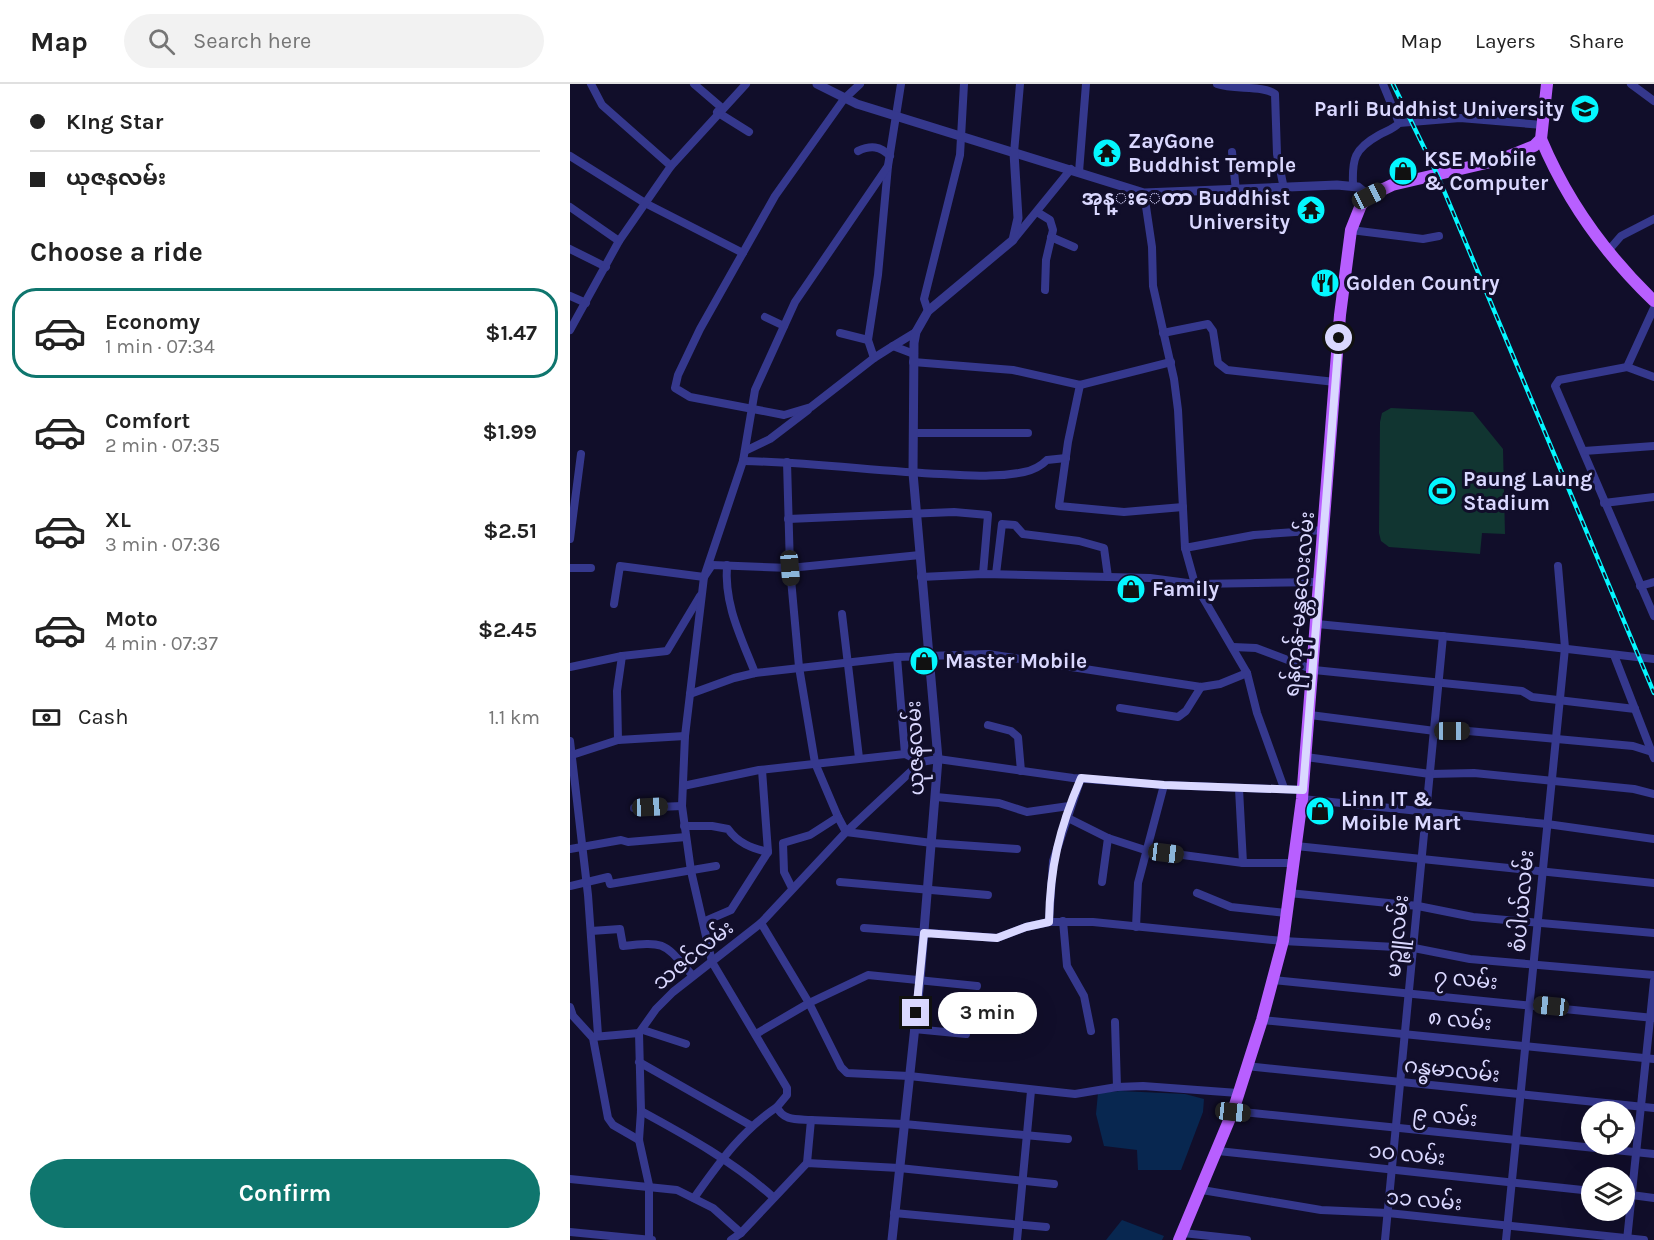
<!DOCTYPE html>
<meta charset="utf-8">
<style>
:root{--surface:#fff;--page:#f2f2f2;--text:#222;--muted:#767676;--line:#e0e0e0;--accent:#0f766e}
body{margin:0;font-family:Karla,"Noto Sans Myanmar",sans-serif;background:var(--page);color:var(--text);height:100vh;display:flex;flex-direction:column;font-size:22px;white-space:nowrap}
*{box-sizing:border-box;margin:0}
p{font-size:20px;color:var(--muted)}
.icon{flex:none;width:33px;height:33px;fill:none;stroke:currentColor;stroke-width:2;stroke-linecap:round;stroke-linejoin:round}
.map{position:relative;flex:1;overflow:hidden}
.details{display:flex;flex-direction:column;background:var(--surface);width:570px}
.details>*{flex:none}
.banner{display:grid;align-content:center;height:132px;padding:0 30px;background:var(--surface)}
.controls{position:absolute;left:1011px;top:1017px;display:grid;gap:12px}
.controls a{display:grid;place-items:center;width:54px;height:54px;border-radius:50%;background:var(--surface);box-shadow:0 6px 24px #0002;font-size:30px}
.end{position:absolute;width:27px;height:27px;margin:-14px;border:8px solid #dad8ff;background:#111;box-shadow:0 0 0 3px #111}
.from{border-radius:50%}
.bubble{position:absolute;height:42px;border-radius:21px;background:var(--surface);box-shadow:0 6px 24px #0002;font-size:20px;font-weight:700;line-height:42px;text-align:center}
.car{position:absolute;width:18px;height:36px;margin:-18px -9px;border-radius:8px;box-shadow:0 0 4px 2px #0007;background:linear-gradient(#222 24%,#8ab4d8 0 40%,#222 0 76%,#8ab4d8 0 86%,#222 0)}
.banner b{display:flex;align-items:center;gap:21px;height:57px;font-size:22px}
.banner b+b{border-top:2px solid var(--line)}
.banner i{width:15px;height:15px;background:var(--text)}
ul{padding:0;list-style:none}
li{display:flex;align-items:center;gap:18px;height:90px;margin:0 12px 9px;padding:0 18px;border:3px solid transparent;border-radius:24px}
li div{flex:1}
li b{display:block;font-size:22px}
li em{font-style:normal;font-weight:700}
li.current{border-color:var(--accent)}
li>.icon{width:54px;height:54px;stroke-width:1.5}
h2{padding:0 30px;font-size:27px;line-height:72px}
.pay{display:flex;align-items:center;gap:15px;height:66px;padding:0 30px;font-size:22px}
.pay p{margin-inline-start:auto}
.action{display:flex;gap:12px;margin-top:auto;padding:12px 30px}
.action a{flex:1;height:69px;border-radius:36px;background:var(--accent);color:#fff;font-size:24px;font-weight:700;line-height:69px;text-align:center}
header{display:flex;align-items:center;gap:36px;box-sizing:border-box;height:84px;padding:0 30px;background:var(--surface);border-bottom:2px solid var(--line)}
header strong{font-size:28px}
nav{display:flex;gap:33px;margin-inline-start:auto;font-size:21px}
.search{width:420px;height:54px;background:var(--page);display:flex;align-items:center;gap:15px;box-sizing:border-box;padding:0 21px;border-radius:33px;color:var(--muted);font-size:22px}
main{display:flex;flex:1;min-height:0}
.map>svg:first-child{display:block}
</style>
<header>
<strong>Map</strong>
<div class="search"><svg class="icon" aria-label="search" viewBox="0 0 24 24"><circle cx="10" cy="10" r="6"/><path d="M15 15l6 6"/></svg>Search here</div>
<nav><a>Map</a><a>Layers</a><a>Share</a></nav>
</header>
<main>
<section class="details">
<div class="banner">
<b><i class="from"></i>KIng Star</b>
<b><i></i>ယုဇနလမ်း</b>
</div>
<h2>Choose a ride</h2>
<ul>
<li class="current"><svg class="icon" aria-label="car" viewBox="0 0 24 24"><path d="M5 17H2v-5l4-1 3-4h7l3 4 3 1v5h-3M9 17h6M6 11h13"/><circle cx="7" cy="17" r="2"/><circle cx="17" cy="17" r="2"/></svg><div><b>Economy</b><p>1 min · 07:34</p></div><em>$1.47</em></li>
<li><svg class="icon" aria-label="car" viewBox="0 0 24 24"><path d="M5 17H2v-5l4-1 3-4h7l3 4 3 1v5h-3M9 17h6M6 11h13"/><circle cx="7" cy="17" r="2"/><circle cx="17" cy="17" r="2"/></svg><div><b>Comfort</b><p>2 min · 07:35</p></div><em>$1.99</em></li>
<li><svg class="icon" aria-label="car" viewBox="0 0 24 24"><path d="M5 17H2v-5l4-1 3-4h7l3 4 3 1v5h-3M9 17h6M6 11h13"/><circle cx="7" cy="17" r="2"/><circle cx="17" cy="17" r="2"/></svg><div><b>XL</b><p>3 min · 07:36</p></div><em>$2.51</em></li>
<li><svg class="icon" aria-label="car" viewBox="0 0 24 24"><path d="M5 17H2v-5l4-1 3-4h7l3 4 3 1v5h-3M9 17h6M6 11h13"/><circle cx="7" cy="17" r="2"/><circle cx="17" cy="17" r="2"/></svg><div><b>Moto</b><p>4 min · 07:37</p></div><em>$2.45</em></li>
</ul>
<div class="pay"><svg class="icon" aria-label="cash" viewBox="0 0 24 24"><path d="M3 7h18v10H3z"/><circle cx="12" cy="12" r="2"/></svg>Cash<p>1.1 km</p></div>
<div class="action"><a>Confirm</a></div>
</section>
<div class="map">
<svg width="1084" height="1156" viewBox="0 0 1084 1156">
<rect width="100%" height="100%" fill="#110e2a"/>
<path fill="#113531" d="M821,324l82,4 30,37 2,85 -23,-1 -2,21 -91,-7 -8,-6 -2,-8 1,-111 2,-9z"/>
<g fill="#082750">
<path d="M550,1007l65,3 19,5 -1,13 -22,58h-43l-1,-20 -33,-4 -8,-32 2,-21z"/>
<path d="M552,1136l42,16 -2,4h-56z"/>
</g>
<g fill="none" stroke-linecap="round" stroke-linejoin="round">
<g stroke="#35388d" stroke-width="8">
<path d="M21,0l11,21 69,61"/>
<path d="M124,0l28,24"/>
<path d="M290,0l-16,15 -69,97 -75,133 -22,46 -3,13 15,9 94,18 27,-8 63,-49"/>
<path d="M647,0c17,6 46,1 58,10l2,60 7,35"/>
<path d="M1061,0l23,17"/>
<path d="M147,28l32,20"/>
<path d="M829,39l61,-5 83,7"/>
<path d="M288,67c13,-6 22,-5 32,5"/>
<path d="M662,68l4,39"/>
<path d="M444,69l6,-69"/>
<path d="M0,72l75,47 98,50"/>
<path d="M318,82l-10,109 -10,65 6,18 19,-12 21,8"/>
<path d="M509,88l7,-88"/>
<path d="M783,101c-1,-26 1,-36 26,-50 7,-4 15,-6 20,-12l-16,-39"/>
<path d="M574,109l8,54 1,39 21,93 4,31 7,138 69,-13 70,-5"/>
<path d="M0,123l49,34"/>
<path d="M467,128l13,8 3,10 -7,30 -1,30"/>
<path d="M781,146l72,9 16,-3"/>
<path d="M481,153l23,10"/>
<path d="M444,155l57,-70"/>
<path d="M0,165l36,18"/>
<path d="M1038,167l13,-15 33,-17"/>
<path d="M0,212l16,7"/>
<path d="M1084,224l-27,59 -68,13 -4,6 99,230"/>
<path d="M358,227l-4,-12 36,-144 4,-71"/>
<path d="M195,233l19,9"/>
<path d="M0,246l49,-89 52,-75 75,-82"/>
<path d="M270,249l28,7"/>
<path d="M593,249l45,-9 5,7 5,32 9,7 108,12"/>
<path d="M323,262l23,-14"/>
<path d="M343,278l100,8 67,15 91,-23"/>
<path d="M1057,283l27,10"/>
<path d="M510,301l-12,57 -9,64 65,6 59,-5"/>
<path d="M343,349h115"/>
<path d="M175,367l25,-12 38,-29"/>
<path d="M1014,367l70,-5"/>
<path d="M173,377c66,1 132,10 198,13 27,1 55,4 83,-2 10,-2 16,-5 23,-12l19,-2"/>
<path d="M217,378l3,106 9,99 16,96 23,54 -28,18 -27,8 1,29 8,16"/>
<path d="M1034,419l50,-6"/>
<path d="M218,435l166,-7 34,3 -5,59"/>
<path d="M0,455l11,-85"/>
<path d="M615,464l10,36 52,89 10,40 27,75"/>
<path d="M157,481c-3,40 14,72 28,108"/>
<path d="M0,484h21"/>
<path d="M426,490l6,-50 13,1 8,9 56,7 25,7 4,29"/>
<path d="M351,493l62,-3 167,4 45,6 125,-2"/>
<path d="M1070,502l14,-4"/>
<path d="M44,520l6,-38 84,11 8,-12 78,3 130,-13"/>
<path d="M272,530l17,144"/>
<path d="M747,540l216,21 121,14"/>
<path d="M663,563l23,1 58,22 208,21 10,6 103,12"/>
<path d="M1044,571l40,103"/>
<path d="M327,573l8,97"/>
<path d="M0,583l52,-11 45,-5 33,-55"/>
<path d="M120,610l44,-16 21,-5 142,-16 91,-3 213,33 19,-3 27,-11"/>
<path d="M550,624l58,9 8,-6 15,-24"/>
<path d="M740,631l125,16h33l165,15 19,6"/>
<path d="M418,641l23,6 7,6 3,34"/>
<path d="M48,656l-1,-49 5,-35"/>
<path d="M0,657l18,154 10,140"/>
<path d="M2,671l46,-15 67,-4"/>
<path d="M736,673l124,17 44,-1 160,16 20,5"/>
<path d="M113,702l76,-16 146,-16 16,8 17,-3 135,19 91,7 139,5"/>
<path d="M669,705l4,74"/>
<path d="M366,713l63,6 28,9 42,-6"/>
<path d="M732,715l245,25 107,15"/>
<path d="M64,724l48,-2"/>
<path d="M268,733l8,15 86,11 85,6"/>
<path d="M496,733l42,21 37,12 98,13h51"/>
<path d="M114,742h28l16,3c10,14 23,19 40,23"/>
<path d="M726,762l358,37"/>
<path d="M0,765l51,-9 7,2 58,-5"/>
<path d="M270,798l148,13"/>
<path d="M532,798l6,-44"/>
<path d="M0,802l38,-9 2,7 106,-18"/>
<path d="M627,809l34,14 55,6"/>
<path d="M719,809l129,13 55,11 181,16"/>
<path d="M493,837l4,45 17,30 7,35"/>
<path d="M133,838l28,-12 37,-58 -6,-82"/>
<path d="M479,838l4,-61 28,-83"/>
<path d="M191,839l48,80 32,64 6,6 62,3 166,18 42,-7 26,-1 95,7"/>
<path d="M566,843l2,-44 26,-98"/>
<path d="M294,844l133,10 29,-11 23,-5h44l190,19 131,7 56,11 184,16"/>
<path d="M21,847l29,-2 3,17c43,-5 41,-3 69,29"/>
<path d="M703,896l381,38"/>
<path d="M0,923l3,9 20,22 15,80 5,7 26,15"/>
<path d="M692,936l392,39"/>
<path d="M545,938l2,65"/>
<path d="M344,945l52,5"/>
<path d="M73,946l43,14"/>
<path d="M186,950l53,-31 59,-28 109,11"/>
<path d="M23,953l46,-4"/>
<path d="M69,978l111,63"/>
<path d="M676,982l408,42"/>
<path d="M71,1027c46,25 93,51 132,86"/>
<path d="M663,1027l421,43"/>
<path d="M241,1036l93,4 164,15"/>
<path d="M648,1067l374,40"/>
<path d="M237,1079l4,-43c-14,-1 -28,1 -34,-13l10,-12v-7l-75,-126 -21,-91 -9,-65 3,-70 19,-159 39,-116 12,-71 40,-88 93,-136 13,-82"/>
<path d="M0,1095l107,11 36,18 28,25"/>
<path d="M632,1106l119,20 67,3 256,27"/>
<path d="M1054,1110l30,4"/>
<path d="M124,1114c25,-35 47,-67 83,-91"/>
<path d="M324,1129l152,14"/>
<path d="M0,1148l82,8"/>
<path d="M613,1149l64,7"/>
<path d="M79,1156v-55l-10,-45 2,-29 -2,-78 17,-24 17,-17 88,-69 85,-91 75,-70"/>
<path d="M161,1156l10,-7 66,-70 92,5 155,16"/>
<path d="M447,1156l14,-149"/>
<path d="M815,1156l58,-604"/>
<path d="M936,1156l59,-592 -7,-82"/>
<path d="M1057,1156l27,-259"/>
</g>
<g stroke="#35388d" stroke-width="9">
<path d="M247,0l40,20 287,89 193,-8 21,2 11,9"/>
<path d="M322,1156l28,-260 18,-221 -25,-286 1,-130 2,-11 12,-21 85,-71 5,-22 -4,-65"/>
</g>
<g stroke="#b85fff" stroke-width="12">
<path d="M971,55c26,62 64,115 113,162"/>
<path d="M609,1156l54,-129 29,-91 21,-79 19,-142 38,-484 11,-85 10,-25 8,-9 23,-11 107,-25 35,-14 7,-7 6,-55"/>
</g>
<g stroke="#04f7ff" stroke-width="4.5">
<path id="rail" d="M823,0l44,90 217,519"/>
</g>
<use href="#rail" stroke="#110e2a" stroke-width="2" stroke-dasharray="7" stroke-linecap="butt"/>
</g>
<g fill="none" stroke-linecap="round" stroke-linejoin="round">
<path stroke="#dad8ff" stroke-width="8" d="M346,929l8,-80 73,5 29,-11 23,-5c1,-55 10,-93 32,-144l83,7 139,5 36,-452"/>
</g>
<defs>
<g id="university-disc" transform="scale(1.5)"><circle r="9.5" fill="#04f7ff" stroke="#110e2a"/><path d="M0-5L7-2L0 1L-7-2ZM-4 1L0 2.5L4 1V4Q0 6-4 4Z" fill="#111"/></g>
<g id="temple-disc" transform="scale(1.5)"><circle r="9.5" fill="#04f7ff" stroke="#110e2a"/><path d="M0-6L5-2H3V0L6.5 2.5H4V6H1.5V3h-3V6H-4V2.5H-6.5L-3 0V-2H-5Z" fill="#111"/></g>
<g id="shop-disc" transform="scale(1.5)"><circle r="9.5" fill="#04f7ff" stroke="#110e2a"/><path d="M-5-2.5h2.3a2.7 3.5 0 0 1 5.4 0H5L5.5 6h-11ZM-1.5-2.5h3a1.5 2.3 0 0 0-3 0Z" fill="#111"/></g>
<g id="restaurant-disc" transform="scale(1.5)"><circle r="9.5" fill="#04f7ff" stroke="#110e2a"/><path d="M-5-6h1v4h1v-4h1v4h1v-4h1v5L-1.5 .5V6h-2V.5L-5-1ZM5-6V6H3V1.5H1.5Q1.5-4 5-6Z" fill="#111"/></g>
<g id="stadium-disc" transform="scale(1.5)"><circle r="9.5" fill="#04f7ff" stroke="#110e2a"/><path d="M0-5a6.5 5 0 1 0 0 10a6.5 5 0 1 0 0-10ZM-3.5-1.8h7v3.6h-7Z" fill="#111"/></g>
</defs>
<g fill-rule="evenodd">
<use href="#university-disc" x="1015" y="25"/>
<use href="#temple-disc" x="537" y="69"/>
<use href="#shop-disc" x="833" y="87"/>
<use href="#temple-disc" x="741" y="126"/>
<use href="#restaurant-disc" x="755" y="199"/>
<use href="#stadium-disc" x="872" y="407"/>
<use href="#shop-disc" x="561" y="505"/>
<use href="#shop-disc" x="354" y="577"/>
<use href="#shop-disc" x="750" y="727"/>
</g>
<g text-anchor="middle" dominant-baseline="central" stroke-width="6" stroke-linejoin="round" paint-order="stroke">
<g font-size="21" font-weight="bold" fill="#dad8ff" stroke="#110e2a" text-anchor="start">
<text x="994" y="25" text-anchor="end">Parli Buddhist University</text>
<text x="558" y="57">ZayGone<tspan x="558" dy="24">Buddhist Temple</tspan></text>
<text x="854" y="75">KSE Mobile<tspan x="854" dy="24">&amp; Computer</tspan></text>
<text x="720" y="114" text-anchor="end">အုန္းေတာ Buddhist<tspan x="720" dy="24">University</tspan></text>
<text x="776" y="199">Golden Country</text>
<text x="893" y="395">Paung Laung<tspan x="893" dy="24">Stadium</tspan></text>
<text x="582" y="505">Family</text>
<text x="375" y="577">Master Mobile</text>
<text x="771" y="715">Linn IT &amp;<tspan x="771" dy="24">Moible Mart</tspan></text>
</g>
<g font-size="21" fill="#dad8ff" stroke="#110e2a">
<text transform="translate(729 520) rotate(-85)">ရန်ကုန်-မန္တလေးလမ်း</text>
<text transform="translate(345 664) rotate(-92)">ယုဇနလမ်း</text>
<text transform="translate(952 817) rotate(-85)">စံပါယ်လမ်း</text>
<text transform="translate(827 852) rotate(-84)">မဉ္ဇူလမ်း</text>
<text transform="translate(123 871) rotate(-39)">သဇင်လမ်း</text>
<text transform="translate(896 895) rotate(6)">၇ လမ်း</text>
<text transform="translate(890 936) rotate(6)">၈ လမ်း</text>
<text transform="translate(882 986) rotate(6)">ဂန္ဓမာလမ်း</text>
<text transform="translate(875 1032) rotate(6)">၉ လမ်း</text>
<text transform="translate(837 1070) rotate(6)">၁၀ လမ်း</text>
<text transform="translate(854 1116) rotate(5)">၁၁ လမ်း</text>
</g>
</g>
</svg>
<div class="controls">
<a><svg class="icon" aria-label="locate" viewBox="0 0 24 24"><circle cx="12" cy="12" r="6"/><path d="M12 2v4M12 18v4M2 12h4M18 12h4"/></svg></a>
<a><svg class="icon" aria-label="layers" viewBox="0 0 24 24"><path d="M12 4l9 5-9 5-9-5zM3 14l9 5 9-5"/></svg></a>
</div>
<i class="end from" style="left:769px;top:254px"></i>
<i class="end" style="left:346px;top:929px"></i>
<div class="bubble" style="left:368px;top:908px;width:99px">3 min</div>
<i class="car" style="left:799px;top:112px;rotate:63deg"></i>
<i class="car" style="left:220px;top:484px;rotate:175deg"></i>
<i class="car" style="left:882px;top:647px;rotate:90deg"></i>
<i class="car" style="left:80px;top:723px;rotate:87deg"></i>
<i class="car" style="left:596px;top:769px;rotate:97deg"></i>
<i class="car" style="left:981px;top:922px;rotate:276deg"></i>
<i class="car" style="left:663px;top:1028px;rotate:96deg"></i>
</div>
</main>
